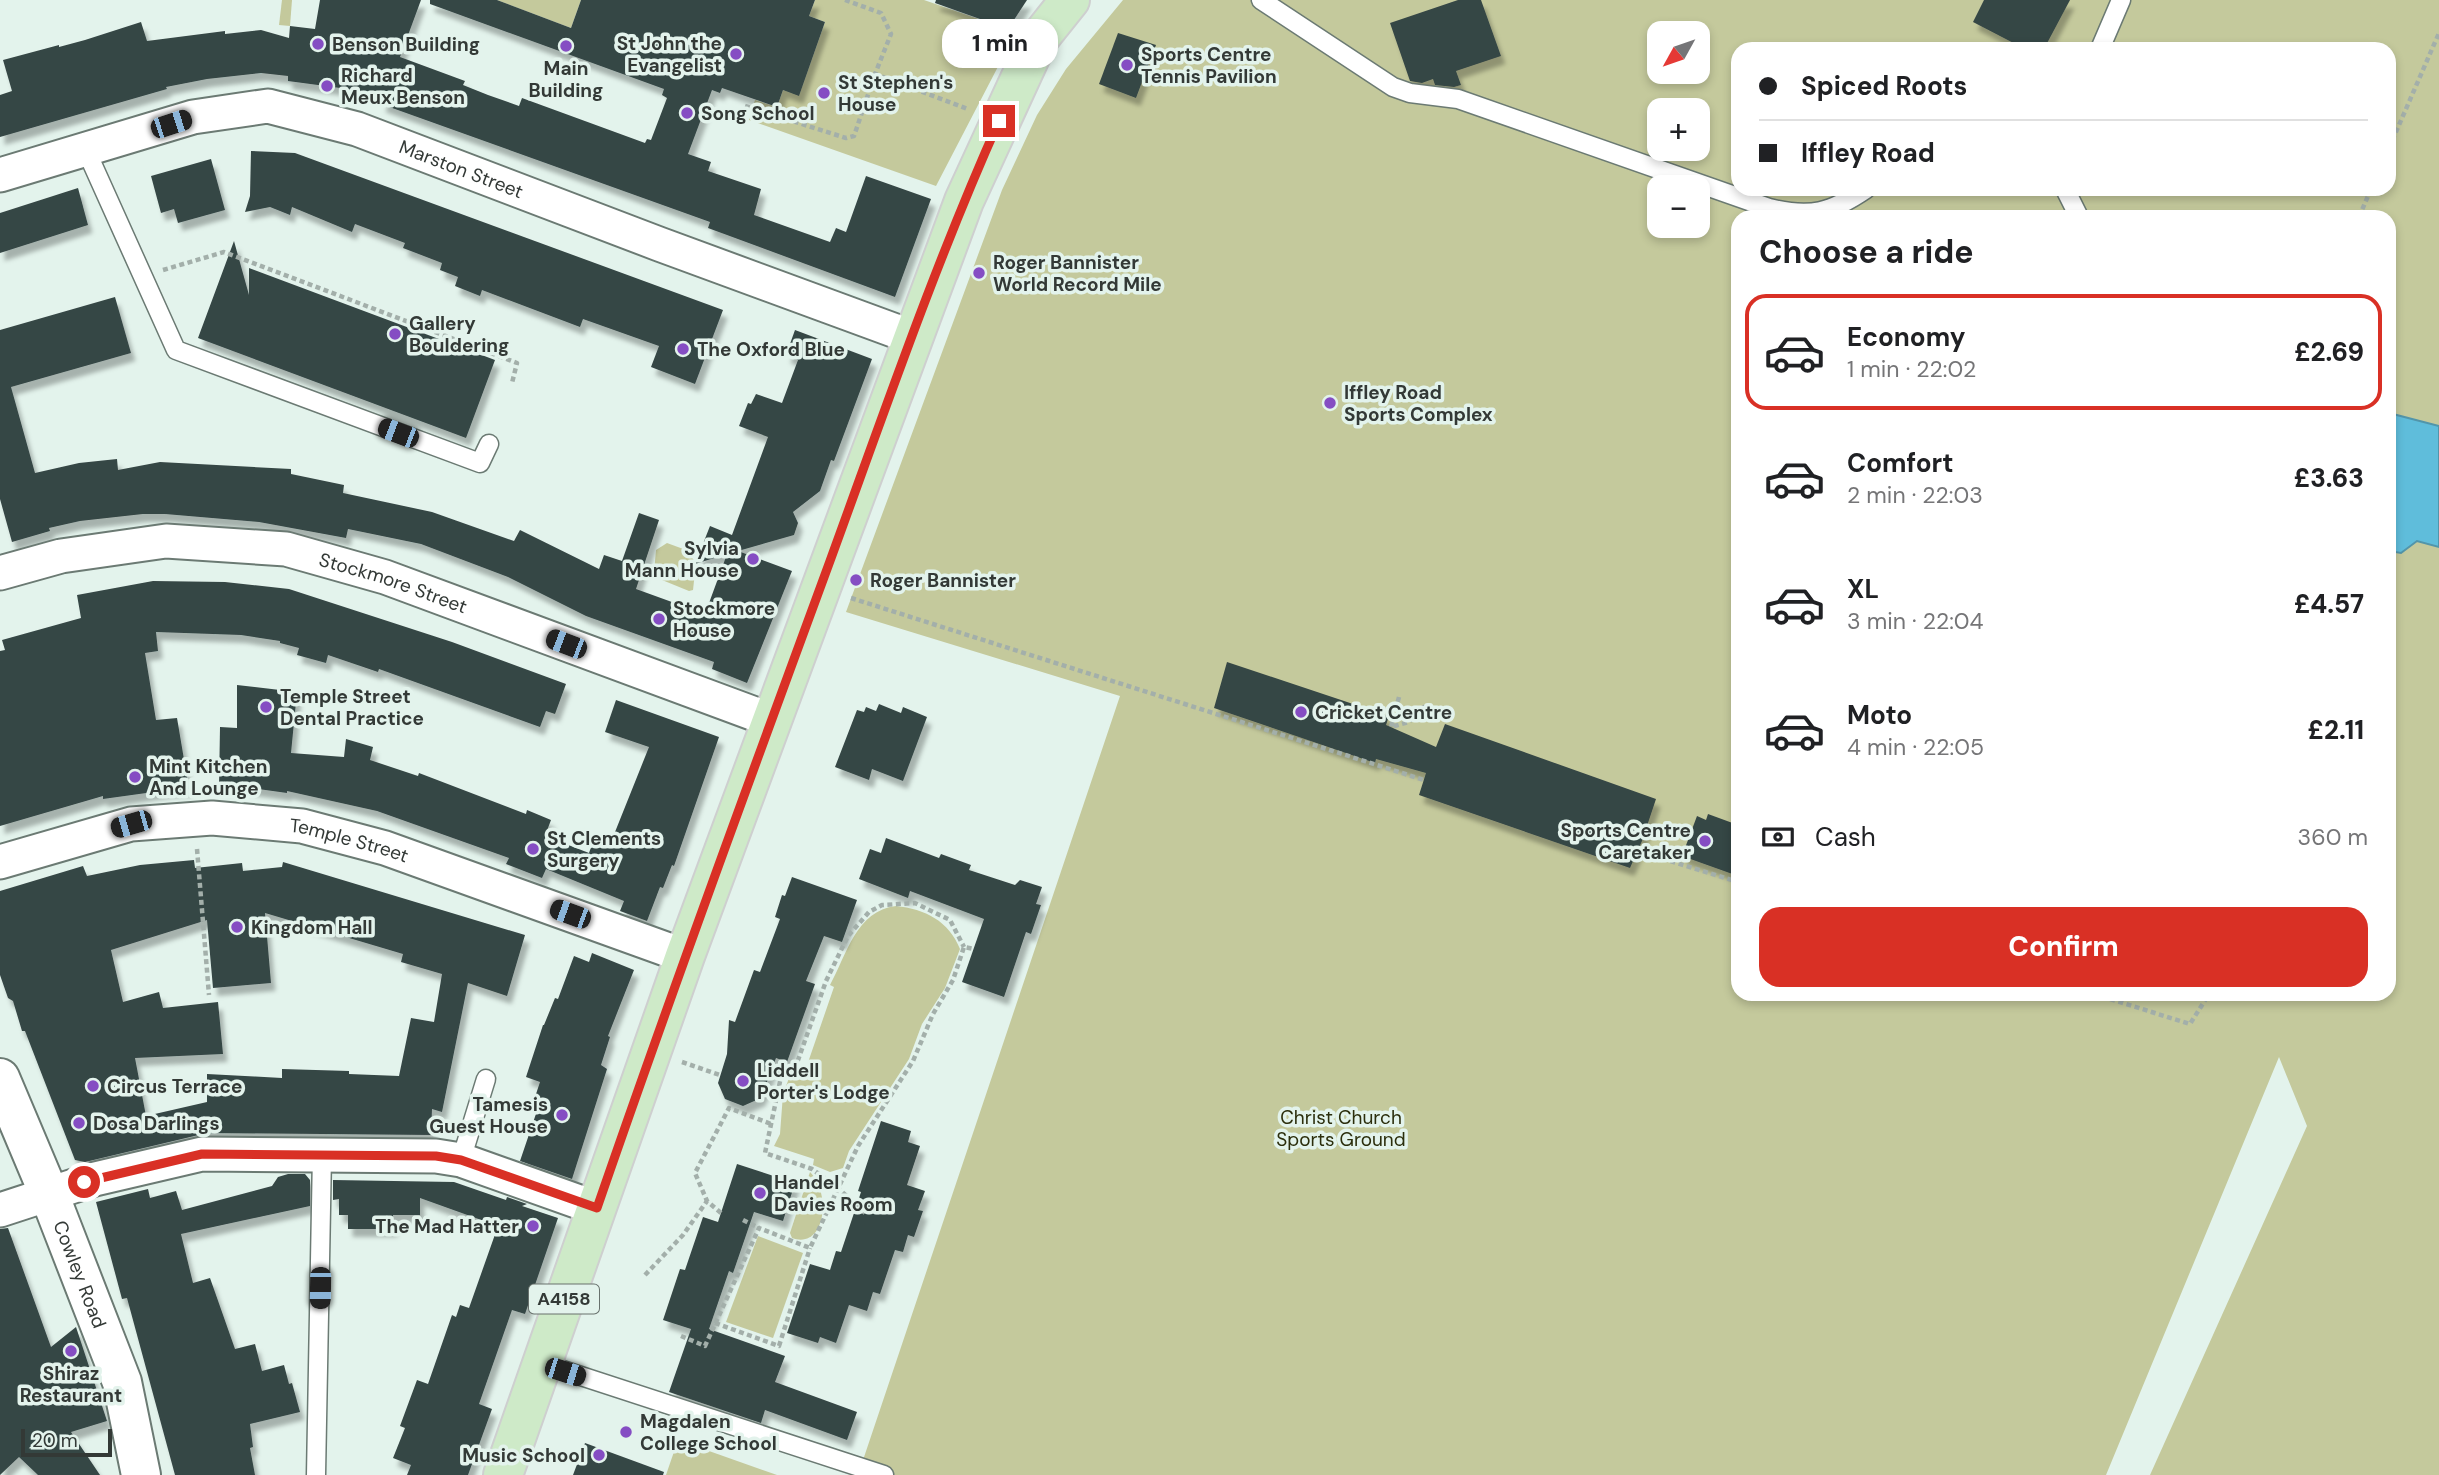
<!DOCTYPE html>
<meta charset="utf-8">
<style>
:root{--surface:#fff;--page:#f6f6f6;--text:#202124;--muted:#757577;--line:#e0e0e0;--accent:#d93025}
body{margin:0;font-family:"DM Sans",sans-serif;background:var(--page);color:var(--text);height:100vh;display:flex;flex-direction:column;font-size:26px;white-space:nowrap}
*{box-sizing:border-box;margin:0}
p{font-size:23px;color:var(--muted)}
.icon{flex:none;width:38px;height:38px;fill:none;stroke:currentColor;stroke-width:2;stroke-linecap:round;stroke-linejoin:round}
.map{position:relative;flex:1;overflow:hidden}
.sheet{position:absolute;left:1731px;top:210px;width:665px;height:791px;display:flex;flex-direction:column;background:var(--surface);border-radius:21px;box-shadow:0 4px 10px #0003}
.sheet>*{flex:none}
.guide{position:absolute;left:1731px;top:42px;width:665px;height:154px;border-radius:21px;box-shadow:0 4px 10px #0003;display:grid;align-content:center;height:154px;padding:0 28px;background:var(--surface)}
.needle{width:46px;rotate:230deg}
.tools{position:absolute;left:1647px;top:21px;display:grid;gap:14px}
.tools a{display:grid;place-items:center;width:63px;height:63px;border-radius:14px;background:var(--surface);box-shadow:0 4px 10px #0003;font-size:35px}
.scale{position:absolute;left:21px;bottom:18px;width:91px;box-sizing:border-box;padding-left:7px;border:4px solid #333936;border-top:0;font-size:19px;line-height:24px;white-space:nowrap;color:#333936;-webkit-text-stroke:5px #e3f3ec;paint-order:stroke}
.end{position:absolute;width:32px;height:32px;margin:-16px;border:9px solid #d93025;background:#fff;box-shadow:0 0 0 4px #fff}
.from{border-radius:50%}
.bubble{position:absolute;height:49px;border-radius:21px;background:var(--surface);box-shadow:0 4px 10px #0003;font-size:23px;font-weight:800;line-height:49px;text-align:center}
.car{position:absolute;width:21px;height:42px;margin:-21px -10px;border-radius:9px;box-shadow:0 0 5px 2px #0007;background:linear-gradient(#222 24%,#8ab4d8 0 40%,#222 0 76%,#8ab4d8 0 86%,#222 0)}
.guide b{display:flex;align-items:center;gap:24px;height:66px;font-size:26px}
.guide b+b{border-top:2px solid var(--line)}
.guide i{width:18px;height:18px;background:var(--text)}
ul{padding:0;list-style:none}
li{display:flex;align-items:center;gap:21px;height:116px;margin:0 14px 10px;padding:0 14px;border:4px solid transparent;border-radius:21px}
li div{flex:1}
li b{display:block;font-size:26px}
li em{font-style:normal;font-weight:800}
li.on{border-color:var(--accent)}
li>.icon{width:63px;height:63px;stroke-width:1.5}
h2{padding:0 28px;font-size:32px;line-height:84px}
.pay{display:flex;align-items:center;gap:18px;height:77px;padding:0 28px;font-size:26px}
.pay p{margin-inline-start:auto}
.action{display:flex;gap:14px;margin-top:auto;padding:14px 28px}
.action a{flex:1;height:80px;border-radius:21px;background:var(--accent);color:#fff;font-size:28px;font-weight:800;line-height:80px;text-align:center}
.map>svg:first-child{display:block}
</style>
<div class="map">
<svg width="2439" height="1475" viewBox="0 0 2439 1475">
<defs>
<filter id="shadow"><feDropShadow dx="4.5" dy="8" stdDeviation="2" flood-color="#0004"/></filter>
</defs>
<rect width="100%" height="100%" fill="#e3f3ec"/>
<g fill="#c4c99c" fill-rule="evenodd">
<path d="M282,0h10l-2,26 -11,-1z"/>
<path d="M497,0h84l-10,28z"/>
<path d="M815,0h109l92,32 -80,154 -187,-66 6,-20 22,7 6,-17 16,5 26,-73 -16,-6z"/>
<path d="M1123,0h1316v1475h-289l157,-349 -28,-69 -173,418h-1248l262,-779 -274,-84 156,-422 35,-75 29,-46zM1659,33h39v39h-39zM1738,49h651v140h-651zM1659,110h39v39h-39zM1659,187h39v39h-39zM1738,217h651v777h-651z"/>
<path d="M667,543l19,7 10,13 -3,27 -4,1 -27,-11 -8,-7 2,-23z"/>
<path d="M896,906c29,3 53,15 64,43l-15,39 -23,36 -13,35 -60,92 -6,17 -13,4 -17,-7 1,-6 -40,-13 6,-12 3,-40 8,-21 12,4 31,-90 -4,-2c17,-31 26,-74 66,-79z"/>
<path d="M810,1172c22,22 15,78 -18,66l-2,-5z"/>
<path d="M758,1236l45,17 -30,85 -47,-16z"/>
<path d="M678,1440l99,35h-111z"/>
</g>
<path fill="#5fbddb" stroke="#5295aa" stroke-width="2" d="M2389,411l4,3 46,12v121l-22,-6 -16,12 -12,-2z"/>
<g fill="#364645" fill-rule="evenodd" filter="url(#shadow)">
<path d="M320,0h101l-21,57 65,24 -2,4 25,10 31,11 3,-8 123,45 2,-4 4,1 16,-42 -5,-3 2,-6 -234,-85v-4h67l74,28 10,-28h234l-6,16 16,6 -26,74 -16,-6 -6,17 -55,-19 -2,5 -8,-3 -24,64 23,8 -3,9 53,18 -7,26 76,27 6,-14 10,4 20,-56 65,23 -36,98 -187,-69 2,-6 -329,-118 4,-10 -97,-13v-5l-27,-3 -54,6 -41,8 1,2 -167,48v-42l12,-4 -9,-31 56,-15v2l26,-7 56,-18 6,19 78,-10v3l36,-4 28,8 1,-12 25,3z"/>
<path d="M936,0h91l-19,29 -73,-26z"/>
<path d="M1458,0h23l20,56 -45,15 5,14 -7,2 -19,-2 -2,-6 -11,4 -12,-2 -20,-58z"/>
<path d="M1984,0h86l-26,49h-19l-52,-27z"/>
<path d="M1118,33l38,12 -20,53 -37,-14z"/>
<path d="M251,151l44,2 428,157 -28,74 -44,-17 8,-21 -76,-27 -3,8 -98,-37 -2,6 -25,-10 3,-9 -18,-7 2,-7 -39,-15 2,-5 -50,-19 -3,8 -60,-25 -2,8 -20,-8 -25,5 5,-16z"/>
<path d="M211,159l14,51 -47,13 -4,-14 -13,4 -10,-37z"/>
<path d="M78,188l10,37 -88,28v-40z"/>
<path d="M234,241l15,54v-27l246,92 -29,78 -268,-100z"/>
<path d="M115,297l16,56 -120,34 24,86 44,-10 38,-4 1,11 42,-8 131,7v5l53,11 -1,8 89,19 82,29 6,-11 79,39 5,-14 18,6 17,-48 20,7 -23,69 69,25 22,-60 -32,10 15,-38 22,9 36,-98 -29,-11 9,-23 3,1 5,-10 26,9 16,-43 -12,-5 9,-25 77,29 -38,102 -3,-1 -11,31 -27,21 5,11 -4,12 -56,16 54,20 -45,112 -35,-14 2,-7 -128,-46 -78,-39 -87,-33 -73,-15 -2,9 -87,-16 -94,-8h-22l-63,7 -31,7 1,3 -38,11 -12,-43v-169z"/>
<path d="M153,581l72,1 64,7 163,53 114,42 -11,30 -9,-3 -6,16 -161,-58 -1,3 -50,-17 -2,8 -29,-8 2,-7 -19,-5v-2l-39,-6 -85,-3 2,19 -13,2 11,67 21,-2 12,71 -21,1 -65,9v-3l-103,30v-175l5,-1 -3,-10 79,-22 -4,-23z"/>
<path d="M1227,662l162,54 -3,9 50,22 9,-23 211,75 -14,42 -12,27 -211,-73 7,-22 -50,-14 -1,4 -161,-55z"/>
<path d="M237,685l60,7 -6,61 53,4 2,-18 27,8 -3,13 48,16 1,-3 107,41 1,-4 24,10 -6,16 44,17 6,-17 16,6 38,-95 -44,-15 11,-32 103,37 -45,129 -2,-1 -9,23 -3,-1 -13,34 -27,-10 4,-10 -78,-32 -4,9 -36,-14 3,-6 -132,-47 -90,-20v2l-43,-6 -25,1 1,-61 17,1z"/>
<path d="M879,704l22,9 2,-6 24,10 -24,64 -31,-12 -3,11 -34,-13 22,-57 7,2 2,-5 10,4z"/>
<path d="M1708,814l30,11v51l-56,-20 15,-40 9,4z"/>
<path d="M886,838l53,20 2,-4 30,11 -2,5 46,15 5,-5 22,7 -6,17 5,1 -10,29 -5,-2 -22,65 -42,-15 22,-63 -74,-28 -2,7 -49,-19 11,-30 11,4z"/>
<path d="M194,860l1,8 47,-5 1,8 39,-4 1,-5 242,73 -18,61 -39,-13 -26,129 -10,-3 -1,26 -224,-2 -122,29 -10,-2 -50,-129h-3l-9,-30 -5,-3 -8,-23v-84l83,-25 4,10 53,-11zM265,913l138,41 -2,8 41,12 -8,48 -23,-4 -12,58 -50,-2v-3l-67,-2v9l-75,-4v28l-61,14 -11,-58 88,-4 -5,-52 -55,6 -4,-16 -36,10 -12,-52 96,-30 6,68 58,-5z"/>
<path d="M792,877l65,23 -15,42 -18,-6 -18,45 9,3 -28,78 -11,-4 -15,40 -18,8 -18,-7 -7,-16 9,-29 2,-34 6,2 19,-52 6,2 20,-53 -5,-2 7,-22 3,1z"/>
<path d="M592,953l42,17 -26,66 2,1 -9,28 6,4 -35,110 -52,-18 21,-62 -6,-2 5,-15 -14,-5 17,-52h1l11,-27 3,1 16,-43 15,6z"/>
<path d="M881,1121l30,10 -3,11 12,4 -13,39 18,6 -7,19 5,1 -9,26 -6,-2 -5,17 -8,-2 -15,44 -7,-2 -6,19 -18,-6 -13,38 -16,-6 -2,6 -31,-10 23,-69 20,6 6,-19 5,1 20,-60 -3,-1z"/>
<path d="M737,1164l58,19 -12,38 -29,-9 -21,61 -4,-2 -20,58 76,27 -10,26 82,30 -10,28 -82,-30 -4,13 -92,-31 22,-63 -28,-9 17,-51 5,1 18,-53 15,5z"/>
<path d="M288,1174h17l5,6v26l-129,28 12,49 17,-5 25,71 20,-5 7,27 22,-6 5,19 3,-1 8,29 -50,12 3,23 -3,1 5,27h-80l-48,-177 -5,1 -26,-97 52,-13 2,9 26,-7 6,19 90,-24 6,-9z"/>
<path d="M333,1180l121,2 52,18 1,-3 20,7 -5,2 36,12 -33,96 -13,-4 -33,94 13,5 -24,66h-61l4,-10 -18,-7 12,-30 -5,-2 17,-46 11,4 24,-69 4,2 4,-12 9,3 29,-82 -78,-28v17h-27v14h-45v-14h-9v-16l-6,1z"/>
<path d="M8,1228l43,119 25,-20 31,94 -36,11 29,43h-62l-19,-18 -19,18v-246z"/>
<path d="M585,1443l79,29 -1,3h-90z"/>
</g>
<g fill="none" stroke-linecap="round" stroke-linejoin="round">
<g stroke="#6b7a73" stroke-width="21">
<g id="service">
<path d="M1261,0l132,87 17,6 48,6 311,109c41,10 62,5 97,-19"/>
<path d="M2100,49l21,-49"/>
<path d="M86,150l90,200 304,113 9,-19"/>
<path d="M2065,189l14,28"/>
<path d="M461,1160l25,-81"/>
<path d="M541,1363l343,112"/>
<path d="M316,1475l6,-321"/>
</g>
</g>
<g stroke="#6b7a73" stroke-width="37">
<g id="minor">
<path id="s1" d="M0,175l193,-58 75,-11 89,23 302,115 253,93"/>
<path id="s2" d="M0,573l61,-17 105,-15 120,8 99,28 386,143"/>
<path id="s3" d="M0,862l131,-38 81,-6 90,8 83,22 300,108"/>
<path d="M0,1210l95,-31 107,-25 234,2 25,4 135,48"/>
</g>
</g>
<g stroke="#6b7a73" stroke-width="42">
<g id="secondary">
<path id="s4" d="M0,1078l49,116 73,188 19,93"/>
</g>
</g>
<g stroke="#cecfcf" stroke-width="42">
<path id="primary" d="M503,1475l182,-519 279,-755 74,-161 32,-40"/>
</g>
<g stroke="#a3afaa" stroke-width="4.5" stroke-dasharray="5 3.5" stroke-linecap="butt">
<path d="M845,0l36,13 10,21 -16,40"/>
<path d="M745,106l101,32 8,-2 21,-62 93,35"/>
<path d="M2389,148l50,-115"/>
<path d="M2359,217l12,-28"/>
<path d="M163,270l61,-18 293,111 -5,20"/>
<path d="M851,598l573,182"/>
<path d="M1399,697l-8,30 18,-5 16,-16"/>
<path d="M197,849l12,146"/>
<path d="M1638,851l100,31"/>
<path d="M2094,994l96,30 19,-30"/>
<path d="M682,1062l38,13"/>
<path d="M765,1088l13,5"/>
<path d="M721,1213l-14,-12 -12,-28 34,-65 42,16"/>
<path d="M865,1213l-27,-25 -26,-19 -47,-16 17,-81 15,-9 29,-82 22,-45 21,-24 13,-7 33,-2 35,17 14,27"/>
<path d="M743,1220l16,8"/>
<path d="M645,1275l38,-40 24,-34"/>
<path d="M715,1323l64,23 31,-98"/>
<path d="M681,1336l24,10 54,-118 51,20 48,-102 55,-85 20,-47 20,-34 11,-33 10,2"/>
</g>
<use href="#service" stroke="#fff" stroke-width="18"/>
<use href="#minor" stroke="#fff" stroke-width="33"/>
<use href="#secondary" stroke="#fff" stroke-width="38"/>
<use href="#primary" stroke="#ceeac8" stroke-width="38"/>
</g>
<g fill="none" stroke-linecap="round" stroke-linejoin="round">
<path stroke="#d93025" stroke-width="9" d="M84,1182l118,-28 234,2 25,4 136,48c75,-217 154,-432 233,-647 54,-148 105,-297 169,-440"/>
</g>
<g fill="#854dc3" stroke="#e3f3ec" stroke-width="2.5">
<circle cx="318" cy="44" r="7"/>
<circle cx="566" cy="46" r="7"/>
<circle cx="736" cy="54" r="7"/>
<circle cx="1127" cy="65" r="7"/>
<circle cx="327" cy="86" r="7"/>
<circle cx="824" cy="93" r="7"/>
<circle cx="687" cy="113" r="7"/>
<circle cx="979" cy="273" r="7"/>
<circle cx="395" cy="334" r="7"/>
<circle cx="683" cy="349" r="7"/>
<circle cx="1330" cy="403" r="7"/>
<circle cx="753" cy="559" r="7"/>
<circle cx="856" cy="580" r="7"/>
<circle cx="659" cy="619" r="7"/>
<circle cx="266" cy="707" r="7"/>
<circle cx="1301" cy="712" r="7"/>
<circle cx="135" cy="777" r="7"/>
<circle cx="1705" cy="841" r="7"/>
<circle cx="533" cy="849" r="7"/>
<circle cx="237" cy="927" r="7"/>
<circle cx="743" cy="1081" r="7"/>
<circle cx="93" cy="1086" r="7"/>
<circle cx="562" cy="1115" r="7"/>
<circle cx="79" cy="1123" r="7"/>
<circle cx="760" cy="1193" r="7"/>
<circle cx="533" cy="1226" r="7"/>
<circle cx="71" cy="1351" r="7"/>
<circle cx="626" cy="1432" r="7"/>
<circle cx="599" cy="1455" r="7"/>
</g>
<g text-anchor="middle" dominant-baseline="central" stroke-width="7" stroke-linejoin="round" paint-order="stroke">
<rect fill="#e3f3ec" stroke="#68716d" stroke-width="2" x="529" y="1284.5" width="70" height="29" rx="5"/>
<g font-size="18" font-weight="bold" fill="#333936">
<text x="564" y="1299">A4158</text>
</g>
<g font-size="19" font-weight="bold" fill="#333936" stroke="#e3f3ec" text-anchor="start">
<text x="722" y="43" text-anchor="end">St John the<tspan x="722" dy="22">Evangelist</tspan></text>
<text x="332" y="44">Benson Building</text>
<text x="1141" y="54">Sports Centre<tspan x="1141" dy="22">Tennis Pavilion</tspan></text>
<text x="566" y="68" text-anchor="middle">Main<tspan x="566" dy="22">Building</tspan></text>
<text x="341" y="75">Richard<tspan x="341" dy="22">Meux Benson</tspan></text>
<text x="838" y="82">St Stephen's<tspan x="838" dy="22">House</tspan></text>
<text x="701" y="113">Song School</text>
<text x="993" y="262">Roger Bannister<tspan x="993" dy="22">World Record Mile</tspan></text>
<text x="409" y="323">Gallery<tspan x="409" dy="22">Bouldering</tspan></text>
<text x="697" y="349">The Oxford Blue</text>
<text x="1344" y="392">Iffley Road<tspan x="1344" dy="22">Sports Complex</tspan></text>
<text x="739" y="548" text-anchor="end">Sylvia<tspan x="739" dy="22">Mann House</tspan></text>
<text x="870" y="580">Roger Bannister</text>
<text x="673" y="608">Stockmore<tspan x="673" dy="22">House</tspan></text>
<text x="280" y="696">Temple Street<tspan x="280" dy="22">Dental Practice</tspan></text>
<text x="1315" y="712">Cricket Centre</text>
<text x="149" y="766">Mint Kitchen<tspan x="149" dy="22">And Lounge</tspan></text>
<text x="1691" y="830" text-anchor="end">Sports Centre<tspan x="1691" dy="22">Caretaker</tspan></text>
<text x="547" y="838">St Clements<tspan x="547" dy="22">Surgery</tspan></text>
<text x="251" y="927">Kingdom Hall</text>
<text x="757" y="1070">Liddell<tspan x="757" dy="22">Porter's Lodge</tspan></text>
<text x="107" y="1086">Circus Terrace</text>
<text x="548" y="1104" text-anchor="end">Tamesis<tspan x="548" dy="22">Guest House</tspan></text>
<text x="93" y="1123">Dosa Darlings</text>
<text x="774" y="1182">Handel<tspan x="774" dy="22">Davies Room</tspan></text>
<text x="519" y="1226" text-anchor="end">The Mad Hatter</text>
<text x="71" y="1373" text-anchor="middle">Shiraz<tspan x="71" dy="22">Restaurant</tspan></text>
<text x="640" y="1421">Magdalen<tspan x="640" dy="22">College School</tspan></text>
<text x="585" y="1455" text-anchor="end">Music School</text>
</g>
<g font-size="19" fill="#333936" stroke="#e3f3ec">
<text stroke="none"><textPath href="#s1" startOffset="481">Marston Street</textPath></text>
<text stroke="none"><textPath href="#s2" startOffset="402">Stockmore Street</textPath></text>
<text stroke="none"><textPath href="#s3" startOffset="357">Temple Street</textPath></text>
<text stroke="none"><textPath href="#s4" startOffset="212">Cowley Road</textPath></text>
</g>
<g font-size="19" fill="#2b2e0c" stroke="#e3f3ec">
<text x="1341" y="1117">Christ Church<tspan x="1341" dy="22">Sports Ground</tspan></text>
</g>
</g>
</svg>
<div class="tools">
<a><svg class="needle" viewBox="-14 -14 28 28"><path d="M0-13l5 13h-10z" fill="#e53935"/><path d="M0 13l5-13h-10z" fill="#757577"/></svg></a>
<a>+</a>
<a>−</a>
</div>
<div class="scale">20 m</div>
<i class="end from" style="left:84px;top:1182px"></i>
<i class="end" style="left:999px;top:121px"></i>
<div class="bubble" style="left:942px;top:19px;width:116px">1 min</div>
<i class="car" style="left:171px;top:124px;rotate:72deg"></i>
<i class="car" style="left:398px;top:433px;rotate:291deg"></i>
<i class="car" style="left:566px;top:644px;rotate:291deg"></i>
<i class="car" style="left:131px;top:824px;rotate:254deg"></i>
<i class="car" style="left:570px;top:914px;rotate:290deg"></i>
<i class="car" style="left:320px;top:1288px;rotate:181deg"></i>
<i class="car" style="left:565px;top:1372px;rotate:108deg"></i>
<div class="guide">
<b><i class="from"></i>Spiced Roots</b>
<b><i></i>Iffley Road</b>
</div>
<section class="sheet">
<h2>Choose a ride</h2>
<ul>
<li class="on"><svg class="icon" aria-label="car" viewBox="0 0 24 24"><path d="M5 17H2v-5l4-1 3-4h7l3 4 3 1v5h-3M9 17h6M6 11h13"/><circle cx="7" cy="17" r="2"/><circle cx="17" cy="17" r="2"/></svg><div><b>Economy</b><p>1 min · 22:02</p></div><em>£2.69</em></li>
<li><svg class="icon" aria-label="car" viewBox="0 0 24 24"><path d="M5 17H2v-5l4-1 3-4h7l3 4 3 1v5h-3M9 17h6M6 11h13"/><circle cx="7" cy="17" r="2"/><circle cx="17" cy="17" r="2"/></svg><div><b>Comfort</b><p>2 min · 22:03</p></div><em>£3.63</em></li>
<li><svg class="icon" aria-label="car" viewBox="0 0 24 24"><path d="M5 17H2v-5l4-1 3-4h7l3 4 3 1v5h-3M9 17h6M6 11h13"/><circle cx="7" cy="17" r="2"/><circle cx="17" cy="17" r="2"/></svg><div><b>XL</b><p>3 min · 22:04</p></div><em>£4.57</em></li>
<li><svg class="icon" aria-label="car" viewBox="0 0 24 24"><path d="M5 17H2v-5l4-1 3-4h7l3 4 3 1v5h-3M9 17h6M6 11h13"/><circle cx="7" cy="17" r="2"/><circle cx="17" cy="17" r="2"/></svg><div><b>Moto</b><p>4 min · 22:05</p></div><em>£2.11</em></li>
</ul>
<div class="pay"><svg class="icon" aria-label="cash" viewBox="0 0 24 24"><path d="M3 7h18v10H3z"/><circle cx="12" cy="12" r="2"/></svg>Cash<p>360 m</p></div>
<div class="action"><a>Confirm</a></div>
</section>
</div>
